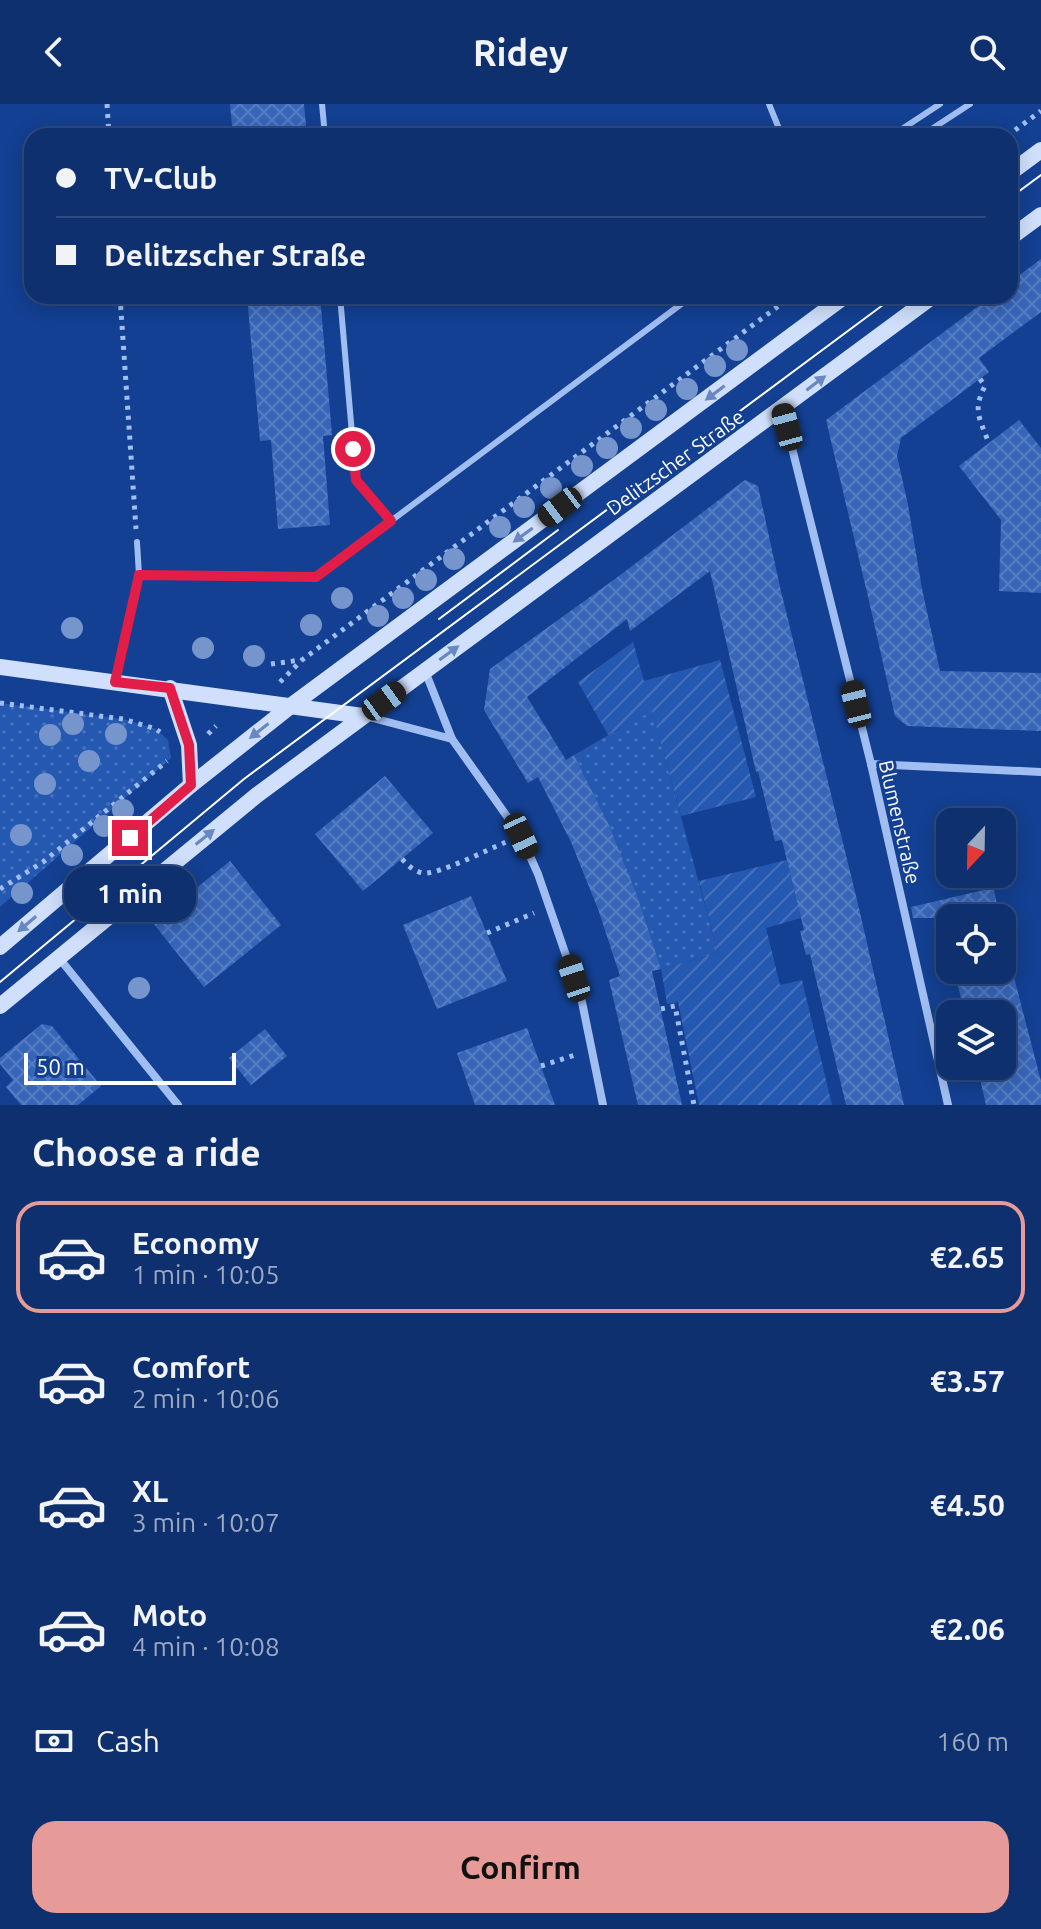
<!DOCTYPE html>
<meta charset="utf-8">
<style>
:root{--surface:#0e306e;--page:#173873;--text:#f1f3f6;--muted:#9ba9c2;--line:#2e4b81;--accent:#e69b98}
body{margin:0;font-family:Ubuntu,sans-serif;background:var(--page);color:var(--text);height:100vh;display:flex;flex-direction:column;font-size:30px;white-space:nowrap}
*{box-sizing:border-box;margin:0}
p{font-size:26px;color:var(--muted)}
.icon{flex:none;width:44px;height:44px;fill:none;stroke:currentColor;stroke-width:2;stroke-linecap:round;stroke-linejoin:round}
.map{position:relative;height:1001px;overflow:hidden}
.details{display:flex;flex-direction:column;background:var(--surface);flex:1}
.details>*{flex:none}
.hud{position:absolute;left:24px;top:24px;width:994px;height:176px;border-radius:24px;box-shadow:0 4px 20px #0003,0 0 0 2px var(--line);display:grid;align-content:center;height:176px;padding:0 32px;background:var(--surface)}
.needle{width:52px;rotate:202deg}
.buttons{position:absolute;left:936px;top:704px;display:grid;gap:16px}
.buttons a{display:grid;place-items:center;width:80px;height:80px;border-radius:16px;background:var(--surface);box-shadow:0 4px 20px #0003,0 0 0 2px var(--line);font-size:40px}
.scale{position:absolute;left:24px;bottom:20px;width:212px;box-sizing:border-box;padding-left:8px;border:4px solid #fff;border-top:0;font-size:22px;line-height:28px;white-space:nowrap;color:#fff;-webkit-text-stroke:6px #134092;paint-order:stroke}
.end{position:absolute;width:36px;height:36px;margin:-18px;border:10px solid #e11d48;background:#fff;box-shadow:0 0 0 4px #fff}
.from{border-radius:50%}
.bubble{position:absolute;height:56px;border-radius:24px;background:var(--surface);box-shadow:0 4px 20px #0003,0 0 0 2px var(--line);font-size:26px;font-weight:700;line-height:56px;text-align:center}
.car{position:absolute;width:24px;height:48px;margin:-24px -12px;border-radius:10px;box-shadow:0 0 6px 2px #0007;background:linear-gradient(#222 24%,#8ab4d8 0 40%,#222 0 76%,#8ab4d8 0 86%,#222 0)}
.hud b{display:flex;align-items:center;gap:28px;height:76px;font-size:30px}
.hud b+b{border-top:2px solid var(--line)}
.hud i{width:20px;height:20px;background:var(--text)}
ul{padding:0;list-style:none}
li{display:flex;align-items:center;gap:24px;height:112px;margin:0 16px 12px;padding:0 16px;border:4px solid transparent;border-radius:24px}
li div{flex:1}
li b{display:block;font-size:30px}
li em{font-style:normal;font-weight:700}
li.active{border-color:var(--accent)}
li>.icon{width:72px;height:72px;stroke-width:1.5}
h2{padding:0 32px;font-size:36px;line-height:96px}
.pay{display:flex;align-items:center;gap:20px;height:88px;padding:0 32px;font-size:30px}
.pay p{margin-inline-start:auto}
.cta{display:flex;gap:16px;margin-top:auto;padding:16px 32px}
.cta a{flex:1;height:92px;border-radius:24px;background:var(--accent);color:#111;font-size:32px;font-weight:700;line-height:92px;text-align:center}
header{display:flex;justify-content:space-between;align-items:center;height:104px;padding:0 32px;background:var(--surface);font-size:36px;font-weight:700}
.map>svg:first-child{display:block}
</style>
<header><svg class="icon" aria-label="back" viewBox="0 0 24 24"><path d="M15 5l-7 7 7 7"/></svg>Ridey<svg class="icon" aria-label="search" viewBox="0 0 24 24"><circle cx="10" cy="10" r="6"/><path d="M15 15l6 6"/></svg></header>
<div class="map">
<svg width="1041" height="1001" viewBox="0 0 1041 1001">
<defs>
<pattern id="grass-dots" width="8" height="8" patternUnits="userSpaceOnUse" patternTransform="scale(2)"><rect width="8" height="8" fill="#2558b1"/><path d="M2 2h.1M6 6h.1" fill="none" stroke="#4671bd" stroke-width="1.8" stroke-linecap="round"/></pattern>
<pattern id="garden-furrows" width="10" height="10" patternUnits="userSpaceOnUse" patternTransform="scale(2)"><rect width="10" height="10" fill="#2558b1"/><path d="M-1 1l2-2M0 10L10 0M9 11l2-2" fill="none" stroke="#4671bd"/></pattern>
<pattern id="building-cross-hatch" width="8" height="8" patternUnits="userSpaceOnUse" patternTransform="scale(2)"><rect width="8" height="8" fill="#3766b9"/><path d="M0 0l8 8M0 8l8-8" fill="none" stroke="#557dc4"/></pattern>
</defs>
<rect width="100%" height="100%" fill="#134092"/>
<g fill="url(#grass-dots)">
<path d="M0,599l123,16 33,10 12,11 3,18 -171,149z"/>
<path d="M652,606l66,243 -57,16 -24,-74 -28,-70 -35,-70z"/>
</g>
<g fill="url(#garden-furrows)">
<path d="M633,538l11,39 76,-21 36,137 -75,19 -29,-105 -44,24 -30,-53z"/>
<path d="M787,756l14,58 -35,10 14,57 22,-5 30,125h-133l-21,-103 -11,2 -6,-35 57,-16 -19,-72z"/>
</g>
<g fill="url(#building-cross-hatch)">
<path d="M230,0h74l3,32h-74z"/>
<path d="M1041,155v53l-62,46 10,14 -88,66 -4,18 11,49 14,84 18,82 101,2v58l-134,-5 -12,-10 -26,-115 -43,-181 166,-124h18v-14z"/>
<path d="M247,192h73l12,139 -9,1 7,89 -52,4 -7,-89 -11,1z"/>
<path d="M1019,316l22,28v145l-42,-2 2,-71 -42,-54z"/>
<path d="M745,376l13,6 22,101 78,317 46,201h-58l-36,-151 -4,1 -6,-24 4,-1 -22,-90 -7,1 -17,-70 -2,1 -46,-201 -80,60 -3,-12 -100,78 39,63 8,-5 35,70 28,70 24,74 -9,2 30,134h-44l-29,-125 11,-4 -22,-67 -27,-67 -33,-65 -10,6 -44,-73 6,-41 125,-90z"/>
<path d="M385,672l48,57 -70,58 -48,-57z"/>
<path d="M230,757l51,64 -77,62 -51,-64z"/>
<path d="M984,786h10l6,28h-87l-2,-11z"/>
<path d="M471,792l36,85 -70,28 -34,-84z"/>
<path d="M1010,858l31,119v24h-55l-9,-39h25v-52h-37l-11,-44h48v-7z"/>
<path d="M42,920l10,2 49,60 -23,19h-57l-15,-18 7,-7 -13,-16v-6z"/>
<path d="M527,924l28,77h-80l-18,-52z"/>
<path d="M265,925l22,27 -36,29 -22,-27z"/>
</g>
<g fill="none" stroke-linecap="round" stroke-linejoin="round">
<g stroke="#a0bef2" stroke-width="5" stroke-dasharray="4 6" stroke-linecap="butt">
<path d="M107,0l2,32"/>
<path d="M1007,32l34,-25"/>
<path d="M120,192l16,233"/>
<path d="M980,275l5,7c-13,25 -5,32 4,58"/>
<path d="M271,560l30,-4"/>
<path d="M280,578l22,-22 490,-364"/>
<path d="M0,599l123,16 33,10 4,3"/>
<path d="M208,630l8,-8"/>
<path d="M402,755c6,6 11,12 21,14 15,2 66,-24 83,-31"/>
<path d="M0,785l43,-27 124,-101"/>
<path d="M487,829l47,-20"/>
<path d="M661,905l14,-3 19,99"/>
<path d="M541,962l37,-12"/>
</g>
<g stroke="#a0bef2" stroke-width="6">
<path d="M322,0l3,32"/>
<path d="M769,0l13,32"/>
<path d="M898,32l4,-7 38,-25"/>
<path d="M921,32l49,-32"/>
<path d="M340,192l16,184 35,41"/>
<path d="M139,471l177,2 376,-281"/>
<path d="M115,578l24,-107 -2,-33"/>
</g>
<g stroke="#a0bef2" stroke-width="8">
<path d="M782,304l89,356 77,341"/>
<path d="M425,567l27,68"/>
<path d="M365,612l87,23 69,97 17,38 44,128 21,103"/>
<path d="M871,660l170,8"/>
<path d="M59,854l119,147"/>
</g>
<g stroke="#cfdffc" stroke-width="16">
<path d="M1010,69l31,-23"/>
<path d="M1010,134l31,-23"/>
<path d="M0,563l363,49"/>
<path d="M170,584l19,57 2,40"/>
<path d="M0,843l191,-162 101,-80 553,-409"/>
<path d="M0,902l257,-211 676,-499"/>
</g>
<g stroke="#fff" stroke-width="2">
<path d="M1010,94l31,-23"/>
<path d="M439,515l119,-89"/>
<path d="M0,878l244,-203 651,-483"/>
</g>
</g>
<g fill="#7695cd">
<circle cx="737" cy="246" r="11"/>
<circle cx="715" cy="262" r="11"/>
<circle cx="687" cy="285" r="11"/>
<circle cx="656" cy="306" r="11"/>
<circle cx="631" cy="324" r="11"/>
<circle cx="607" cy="344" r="11"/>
<circle cx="582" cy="362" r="11"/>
<circle cx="551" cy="384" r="11"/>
<circle cx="524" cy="403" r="11"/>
<circle cx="500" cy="423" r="11"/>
<circle cx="454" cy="455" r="11"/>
<circle cx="426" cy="476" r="11"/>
<circle cx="342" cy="494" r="11"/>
<circle cx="403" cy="494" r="11"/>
<circle cx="378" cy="512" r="11"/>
<circle cx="311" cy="521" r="11"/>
<circle cx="72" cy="524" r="11"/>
<circle cx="203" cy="544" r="11"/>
<circle cx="254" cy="552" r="11"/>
<circle cx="73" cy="620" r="11"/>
<circle cx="116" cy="630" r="11"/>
<circle cx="50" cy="631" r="11"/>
<circle cx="89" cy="657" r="11"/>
<circle cx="45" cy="680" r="11"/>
<circle cx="123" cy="706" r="11"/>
<circle cx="104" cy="722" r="11"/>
<circle cx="21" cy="731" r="11"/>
<circle cx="72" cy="751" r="11"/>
<circle cx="22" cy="789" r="11"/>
<circle cx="139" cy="884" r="11"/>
</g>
<defs><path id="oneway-solid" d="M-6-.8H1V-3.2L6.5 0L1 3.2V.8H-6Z" transform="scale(2)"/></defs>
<g fill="#6888c2">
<use href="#oneway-solid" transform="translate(816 279) rotate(-37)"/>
<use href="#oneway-solid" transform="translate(715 289) rotate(143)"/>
<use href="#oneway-solid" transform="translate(523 431) rotate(144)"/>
<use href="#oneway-solid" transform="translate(449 549) rotate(-36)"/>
<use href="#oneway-solid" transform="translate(259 627) rotate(142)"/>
<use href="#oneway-solid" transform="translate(205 733) rotate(-39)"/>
<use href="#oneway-solid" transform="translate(27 820) rotate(140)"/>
</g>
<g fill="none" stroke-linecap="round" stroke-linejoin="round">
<path stroke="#e11d48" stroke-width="10" d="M130,734l61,-53 -2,-40 -19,-57 -55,-6 24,-107 177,2 75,-56 -35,-41 -3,-31"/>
</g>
<g text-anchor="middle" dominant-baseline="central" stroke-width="6" stroke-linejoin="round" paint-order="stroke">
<g font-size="20" fill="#fff" stroke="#134092">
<text transform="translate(675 358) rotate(-36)">Delitzscher Straße</text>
<text transform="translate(900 718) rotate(77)">Blumenstraße</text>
</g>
</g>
</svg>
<div class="buttons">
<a><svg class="needle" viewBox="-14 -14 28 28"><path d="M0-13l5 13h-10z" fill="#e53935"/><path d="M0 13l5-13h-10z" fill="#9ba9c2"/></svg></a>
<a><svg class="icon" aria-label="locate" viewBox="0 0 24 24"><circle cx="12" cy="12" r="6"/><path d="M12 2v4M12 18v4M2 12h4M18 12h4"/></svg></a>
<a><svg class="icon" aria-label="layers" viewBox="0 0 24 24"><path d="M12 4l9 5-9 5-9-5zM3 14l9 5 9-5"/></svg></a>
</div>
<div class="scale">50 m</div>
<i class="end from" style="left:353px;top:345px"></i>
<i class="end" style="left:130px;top:734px"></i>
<div class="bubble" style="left:64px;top:762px;width:132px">1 min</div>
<i class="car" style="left:787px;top:323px;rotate:345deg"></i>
<i class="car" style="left:560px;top:403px;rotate:233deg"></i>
<i class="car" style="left:384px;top:597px;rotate:54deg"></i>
<i class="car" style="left:856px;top:600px;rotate:346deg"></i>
<i class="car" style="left:521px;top:732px;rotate:155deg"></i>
<i class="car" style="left:574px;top:874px;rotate:342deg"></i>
<div class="hud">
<b><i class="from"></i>TV-Club</b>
<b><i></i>Delitzscher Straße</b>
</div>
</div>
<section class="details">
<h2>Choose a ride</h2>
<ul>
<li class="active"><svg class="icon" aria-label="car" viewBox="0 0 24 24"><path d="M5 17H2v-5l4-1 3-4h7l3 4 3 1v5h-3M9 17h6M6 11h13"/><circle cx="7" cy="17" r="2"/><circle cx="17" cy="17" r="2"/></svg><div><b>Economy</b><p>1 min · 10:05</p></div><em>€2.65</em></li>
<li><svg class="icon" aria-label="car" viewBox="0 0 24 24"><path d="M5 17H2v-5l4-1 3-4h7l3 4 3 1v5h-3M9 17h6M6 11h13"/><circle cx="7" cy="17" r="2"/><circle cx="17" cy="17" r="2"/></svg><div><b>Comfort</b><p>2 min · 10:06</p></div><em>€3.57</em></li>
<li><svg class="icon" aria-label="car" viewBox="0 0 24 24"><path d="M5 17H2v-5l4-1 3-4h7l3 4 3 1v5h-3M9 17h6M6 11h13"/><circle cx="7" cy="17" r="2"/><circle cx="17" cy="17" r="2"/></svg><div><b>XL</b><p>3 min · 10:07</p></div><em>€4.50</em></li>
<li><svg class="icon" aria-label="car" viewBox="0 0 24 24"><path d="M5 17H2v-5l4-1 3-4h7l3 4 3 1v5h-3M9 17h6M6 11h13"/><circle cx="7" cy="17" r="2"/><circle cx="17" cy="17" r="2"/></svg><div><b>Moto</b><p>4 min · 10:08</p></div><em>€2.06</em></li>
</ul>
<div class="pay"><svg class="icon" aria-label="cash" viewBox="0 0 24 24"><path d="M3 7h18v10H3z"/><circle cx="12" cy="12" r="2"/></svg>Cash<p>160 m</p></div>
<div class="cta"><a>Confirm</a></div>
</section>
